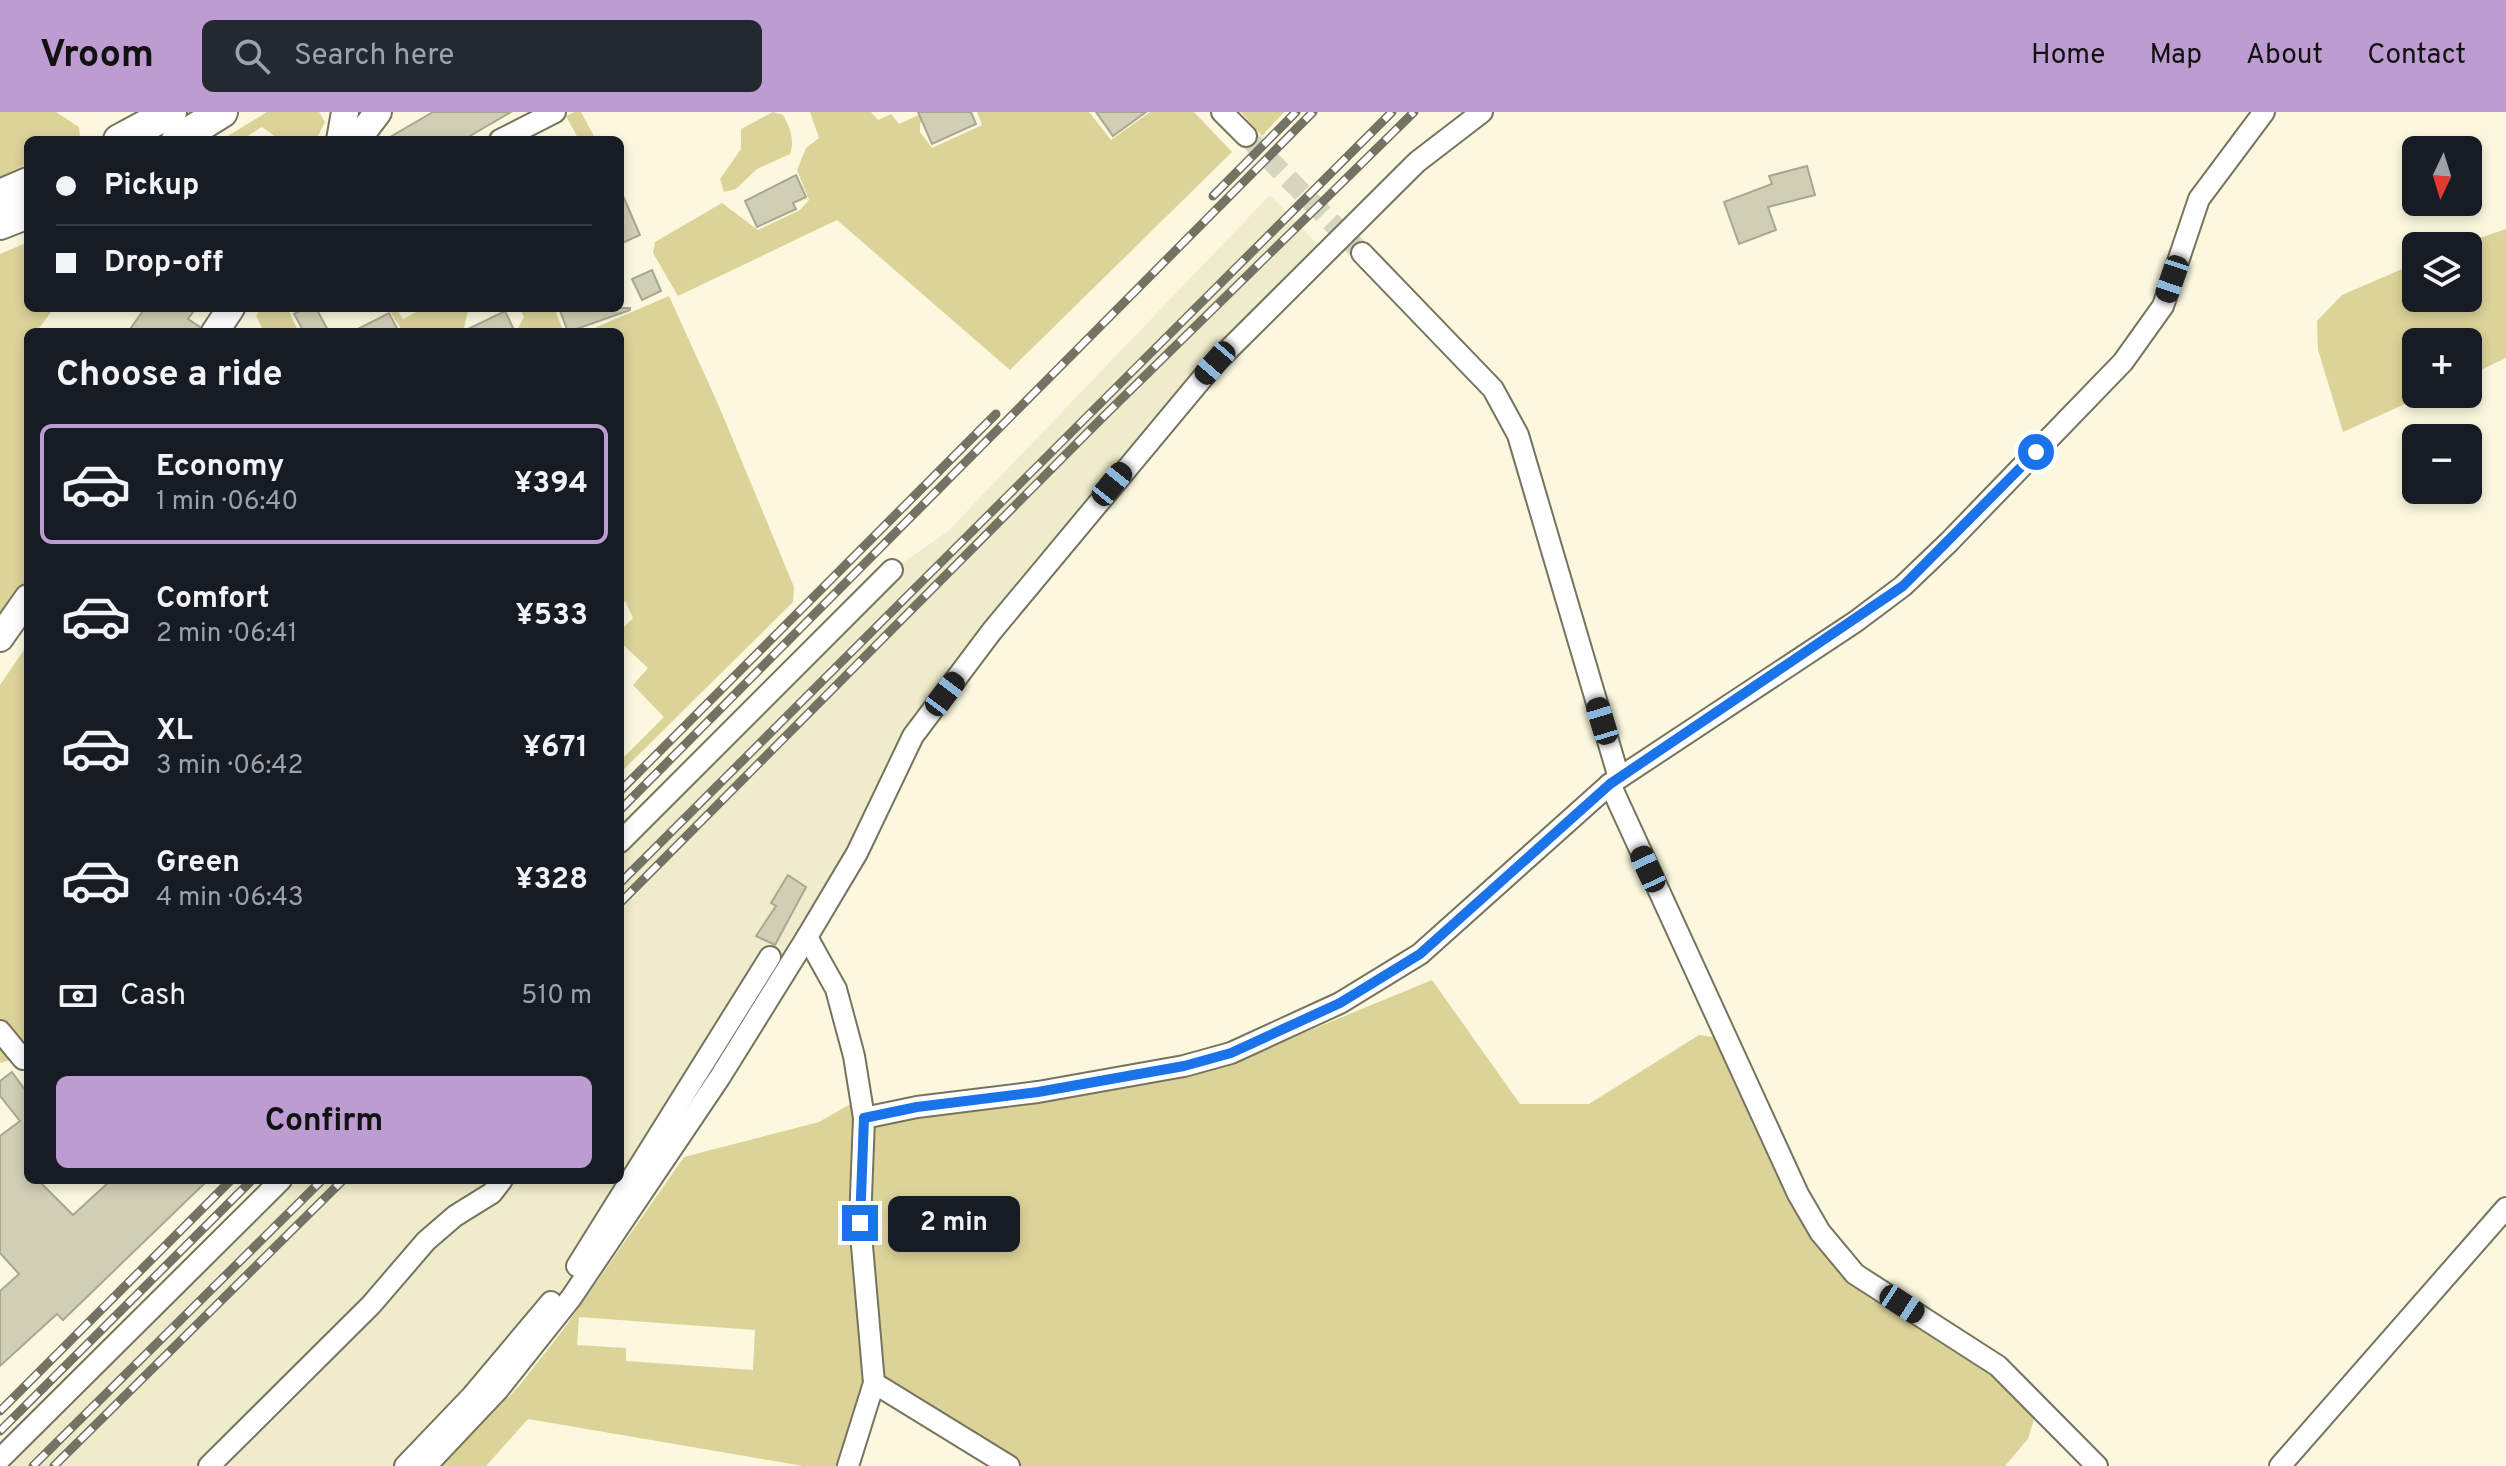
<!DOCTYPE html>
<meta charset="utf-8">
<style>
:root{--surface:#171b24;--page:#242831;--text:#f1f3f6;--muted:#9ea1a6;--line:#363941;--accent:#bd9cd1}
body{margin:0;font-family:Overpass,sans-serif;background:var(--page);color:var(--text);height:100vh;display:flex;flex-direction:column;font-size:30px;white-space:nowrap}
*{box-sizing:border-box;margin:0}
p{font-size:26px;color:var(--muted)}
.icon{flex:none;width:44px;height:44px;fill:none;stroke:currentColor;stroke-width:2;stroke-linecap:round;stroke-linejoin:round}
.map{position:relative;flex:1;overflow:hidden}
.details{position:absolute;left:24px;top:216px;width:600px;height:856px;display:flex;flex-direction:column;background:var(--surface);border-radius:12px;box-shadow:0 4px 12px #0003}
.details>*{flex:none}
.guide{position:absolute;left:24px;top:24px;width:600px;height:176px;border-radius:12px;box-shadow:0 4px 12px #0003;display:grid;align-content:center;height:176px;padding:0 32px;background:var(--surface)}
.needle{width:52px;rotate:184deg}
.fabs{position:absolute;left:2402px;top:24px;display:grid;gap:16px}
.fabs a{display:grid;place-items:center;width:80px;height:80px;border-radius:12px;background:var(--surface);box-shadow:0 4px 12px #0003;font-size:40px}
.end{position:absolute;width:36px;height:36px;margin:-18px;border:10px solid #1a73e8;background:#fff;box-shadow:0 0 0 4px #fff}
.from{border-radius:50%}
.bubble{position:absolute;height:56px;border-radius:12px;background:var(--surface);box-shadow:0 4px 12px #0003;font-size:26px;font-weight:700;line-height:56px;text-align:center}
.car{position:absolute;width:24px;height:48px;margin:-24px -12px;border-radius:10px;box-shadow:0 0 6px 2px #0007;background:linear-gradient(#222 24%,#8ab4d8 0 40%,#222 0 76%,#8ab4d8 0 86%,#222 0)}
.guide b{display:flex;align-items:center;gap:28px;height:76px;font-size:30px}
.guide b+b{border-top:2px solid var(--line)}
.guide i{width:20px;height:20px;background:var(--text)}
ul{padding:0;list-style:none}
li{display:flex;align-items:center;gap:24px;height:120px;margin:0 16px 12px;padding:0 16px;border:4px solid transparent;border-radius:12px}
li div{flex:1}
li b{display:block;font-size:30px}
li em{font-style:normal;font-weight:700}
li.on{border-color:var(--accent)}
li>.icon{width:72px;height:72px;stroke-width:1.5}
h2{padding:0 32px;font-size:36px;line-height:96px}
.pay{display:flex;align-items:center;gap:20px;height:88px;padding:0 32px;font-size:30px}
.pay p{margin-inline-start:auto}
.primary-button{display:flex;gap:16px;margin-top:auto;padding:16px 32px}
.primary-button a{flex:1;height:92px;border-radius:12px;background:var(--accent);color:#111;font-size:32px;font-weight:700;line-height:92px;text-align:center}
header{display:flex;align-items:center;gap:48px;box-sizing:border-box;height:112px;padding:0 40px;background:var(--accent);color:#111}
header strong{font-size:38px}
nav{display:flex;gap:44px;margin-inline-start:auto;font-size:28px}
.search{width:560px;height:72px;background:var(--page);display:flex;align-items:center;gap:20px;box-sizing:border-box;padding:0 28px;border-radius:12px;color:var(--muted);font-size:30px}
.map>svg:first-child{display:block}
</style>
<header>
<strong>Vroom</strong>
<div class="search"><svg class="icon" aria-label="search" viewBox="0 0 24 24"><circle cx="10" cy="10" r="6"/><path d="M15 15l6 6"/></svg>Search here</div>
<nav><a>Home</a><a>Map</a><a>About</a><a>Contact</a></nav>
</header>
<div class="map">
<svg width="2506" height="1354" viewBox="0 0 2506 1354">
<rect width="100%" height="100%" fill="#fbf8df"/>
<path fill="#efeccc" d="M1270,83l55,57 -110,111 -302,373 -56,117 -223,350 -208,263h-426l268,-286h352v-338l272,-272 55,-38z"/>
<g fill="#dbd398" fill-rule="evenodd">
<path d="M0,0h56l23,15 1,11 -52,2v23l-28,14z"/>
<path d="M267,0h52l6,10 -9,18h-36l-18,-13 -21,13h-20z"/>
<path d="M575,0h6l15,28h-17l-13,-24z"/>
<path d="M773,0l10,3c7,12 12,26 7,39l-33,15 -21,20 -12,3 -4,-13 21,-30v-20z"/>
<path d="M810,0h61l7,8 13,-6 8,10 26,-12h19l-24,11v9l12,16 50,-23 -5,-13h112l22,28 39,-28h44l38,40 -222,218 -173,-150 -159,76 -25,-43 2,-11 67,-39 36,27 42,-20 9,-10 -12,-30 9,-22 13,-10z"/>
<path d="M1241,0h43l-22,24z"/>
<path d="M2506,117v129l-38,18v-34h-52v52h11l-84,38 -25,-82 -1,-29 25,-26 74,-32v35h52v-52h-12z"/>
<path d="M28,130v66h26l-18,24h-8v249l-28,40v-367z"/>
<path d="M669,184l49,108 76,183 -1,15 -173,171v-12l44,-44 -31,-32 15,-17 -28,-26v-11l13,-13 -8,-17 -5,5v-274h-35z"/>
<path d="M261,196h26l12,24h-35l-8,-16z"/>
<path d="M388,196h8l7,11 21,-11h51l-7,3 -4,17 -8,4h-53z"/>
<path d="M520,196h34l10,24h-48l8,-15z"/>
<path d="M28,532v411l-28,8v-378z"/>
<path d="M1432,868l88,124h69l110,-69 27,4 74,157 55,78 183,132 -10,33 -23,27h-1011l-109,-68 -20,-175 7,-99 307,-47 59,-17z"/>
<path d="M854,990l12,281 -27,83h-36l-275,-47 -42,47h-44l77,-80 44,-56 121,-173 135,-35zM579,1205l176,13 -2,40 -127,-9v-13l-49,-3z"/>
</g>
<g fill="#d1ceb6" stroke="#aaa790" stroke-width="2">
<path d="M433,0h78l-48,28h-78z"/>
<path d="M918,0h53l5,12 -44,20z"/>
<path d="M1096,0h50l-33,24z"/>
<path d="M1807,54l8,29 -47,12 8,23 -37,14 -15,-42 48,-18 -3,-8z"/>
<path d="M796,63l10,22 -13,6 3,6 -39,18 -12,-26z"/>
<path d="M620,77l20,46 -20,9z"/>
<path d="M652,158l9,21 -19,9 -10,-21z"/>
<path d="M145,196h51l-8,11 12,8 -1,5h-71z"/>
<path d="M305,196h11l13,24h-25l-10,-18z"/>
<path d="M559,196h71v2l-62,22z"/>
<path d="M505,199l10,21h-53z"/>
<path d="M389,201l10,19h-47z"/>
<path d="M788,763l18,12 -31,58 -19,-9 20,-30 -5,-3z"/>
<path d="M12,960l16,22v86h10l35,35 38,-35h97l-145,140 -6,-6 -57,52v-75l19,-17 -19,-21v-117l20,-15 -20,-25v-15z"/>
</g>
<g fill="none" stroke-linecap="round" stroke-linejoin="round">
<path stroke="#d7d5be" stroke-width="20" stroke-dasharray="20 10" stroke-linecap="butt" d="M1246,24l116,117"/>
<g stroke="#76735e" stroke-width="24">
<g id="minor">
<path d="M1222,0l24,24"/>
<path d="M500,28l55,-28"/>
<path d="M1362,141l131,136 25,46 101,343"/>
<path d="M1610,672l188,410 22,38 35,42 143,92 99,100"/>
<path d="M620,730l272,-272"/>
<path d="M807,825l29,52 18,67 10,62 -4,105 14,160 -26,83"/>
<path d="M0,919l23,28"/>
<path d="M864,1006l53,-11 121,-15 146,-26 47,-13 109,-50 80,-49 190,-170 245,-162 48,-36 46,-44 174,-180 40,-56 36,-107 65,-87"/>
<path d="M577,1154l193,-309"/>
<path d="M874,1271l135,83"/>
<path d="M0,1347l281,-279"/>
<path d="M209,1354l162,-161 55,-64 29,-25 37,-23 10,-13"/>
<path d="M405,1354l67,-70 79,-94"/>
<path d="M426,1354l71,-75 74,-93 149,-221 87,-140 50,-84 56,-117 79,-105 223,-268 202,-201 65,-50"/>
<path d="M2280,1354l226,-258"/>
</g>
</g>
<g stroke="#76735e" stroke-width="30">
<g id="major">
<path d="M340,28l5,-28"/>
<path d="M357,28l21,-28"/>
<path d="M215,220l16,-24"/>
<path d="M0,526l28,-40"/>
</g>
</g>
<g stroke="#76735e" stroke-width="34">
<g id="highway">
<path d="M119,28l52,-28"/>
<path d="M177,28l45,-28"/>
<path d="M0,83l28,-12"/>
<path d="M0,112l28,-11"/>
</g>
</g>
<use href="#minor" stroke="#fff" stroke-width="20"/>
<use href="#major" stroke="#fff" stroke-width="26"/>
<use href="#highway" stroke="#fff" stroke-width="30"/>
<g stroke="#737263" stroke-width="9">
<g id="rail">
<path d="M1213,84l83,-84"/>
<path d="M620,679l376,-377"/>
<path d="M620,698l693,-698"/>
<path d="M620,771l772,-771"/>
<path d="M620,791l480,-483 314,-308"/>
<path d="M0,1299l231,-231"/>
<path d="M0,1319l252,-251"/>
<path d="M33,1354l289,-286"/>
<path d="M54,1354l289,-286"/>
</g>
</g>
<use href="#rail" stroke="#fff" stroke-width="6" stroke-dasharray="18" stroke-linecap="butt"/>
</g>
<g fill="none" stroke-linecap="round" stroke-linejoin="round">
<path stroke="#1a73e8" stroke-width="10" d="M860,1111l4,-105 53,-11 121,-15 146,-26 47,-13 109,-50 80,-49 190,-170 293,-198 133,-134"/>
</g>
</svg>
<div class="fabs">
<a><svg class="needle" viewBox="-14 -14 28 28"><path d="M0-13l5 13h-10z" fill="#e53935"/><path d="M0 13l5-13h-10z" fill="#9ea1a6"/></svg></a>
<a><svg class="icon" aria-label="layers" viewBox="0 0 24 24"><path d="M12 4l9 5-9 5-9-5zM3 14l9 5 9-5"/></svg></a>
<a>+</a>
<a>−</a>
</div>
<i class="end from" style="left:2036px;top:340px"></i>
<i class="end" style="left:860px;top:1111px"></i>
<div class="bubble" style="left:888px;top:1084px;width:132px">2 min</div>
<i class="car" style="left:2172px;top:167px;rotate:199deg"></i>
<i class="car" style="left:1215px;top:251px;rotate:221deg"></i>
<i class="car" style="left:1112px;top:372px;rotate:39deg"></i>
<i class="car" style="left:945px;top:582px;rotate:37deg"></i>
<i class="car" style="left:1602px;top:609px;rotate:343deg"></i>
<i class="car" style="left:1648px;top:757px;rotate:335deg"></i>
<i class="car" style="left:1902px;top:1192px;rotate:123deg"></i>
<div class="guide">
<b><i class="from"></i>Pickup</b>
<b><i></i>Drop-off</b>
</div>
<section class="details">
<h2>Choose a ride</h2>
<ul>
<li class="on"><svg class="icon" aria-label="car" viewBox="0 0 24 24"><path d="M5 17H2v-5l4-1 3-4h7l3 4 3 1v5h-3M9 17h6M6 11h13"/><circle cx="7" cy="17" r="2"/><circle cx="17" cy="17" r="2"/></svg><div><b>Economy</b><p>1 min · 06:40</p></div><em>¥394</em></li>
<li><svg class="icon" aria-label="car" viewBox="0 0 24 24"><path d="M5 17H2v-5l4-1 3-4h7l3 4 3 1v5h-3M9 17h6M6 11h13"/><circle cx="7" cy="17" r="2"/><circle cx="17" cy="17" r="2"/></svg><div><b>Comfort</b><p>2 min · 06:41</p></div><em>¥533</em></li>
<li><svg class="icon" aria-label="car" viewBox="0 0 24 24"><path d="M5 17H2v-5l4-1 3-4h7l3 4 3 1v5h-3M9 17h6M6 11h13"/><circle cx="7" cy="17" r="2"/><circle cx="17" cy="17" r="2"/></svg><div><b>XL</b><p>3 min · 06:42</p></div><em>¥671</em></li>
<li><svg class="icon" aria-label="car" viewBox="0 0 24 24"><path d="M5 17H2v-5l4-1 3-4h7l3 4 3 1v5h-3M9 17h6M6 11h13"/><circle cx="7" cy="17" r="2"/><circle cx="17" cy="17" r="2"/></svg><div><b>Green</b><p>4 min · 06:43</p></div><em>¥328</em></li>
</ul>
<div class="pay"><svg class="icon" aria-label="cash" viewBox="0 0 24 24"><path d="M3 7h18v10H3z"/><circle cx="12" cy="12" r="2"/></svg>Cash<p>510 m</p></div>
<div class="primary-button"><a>Confirm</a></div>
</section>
</div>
